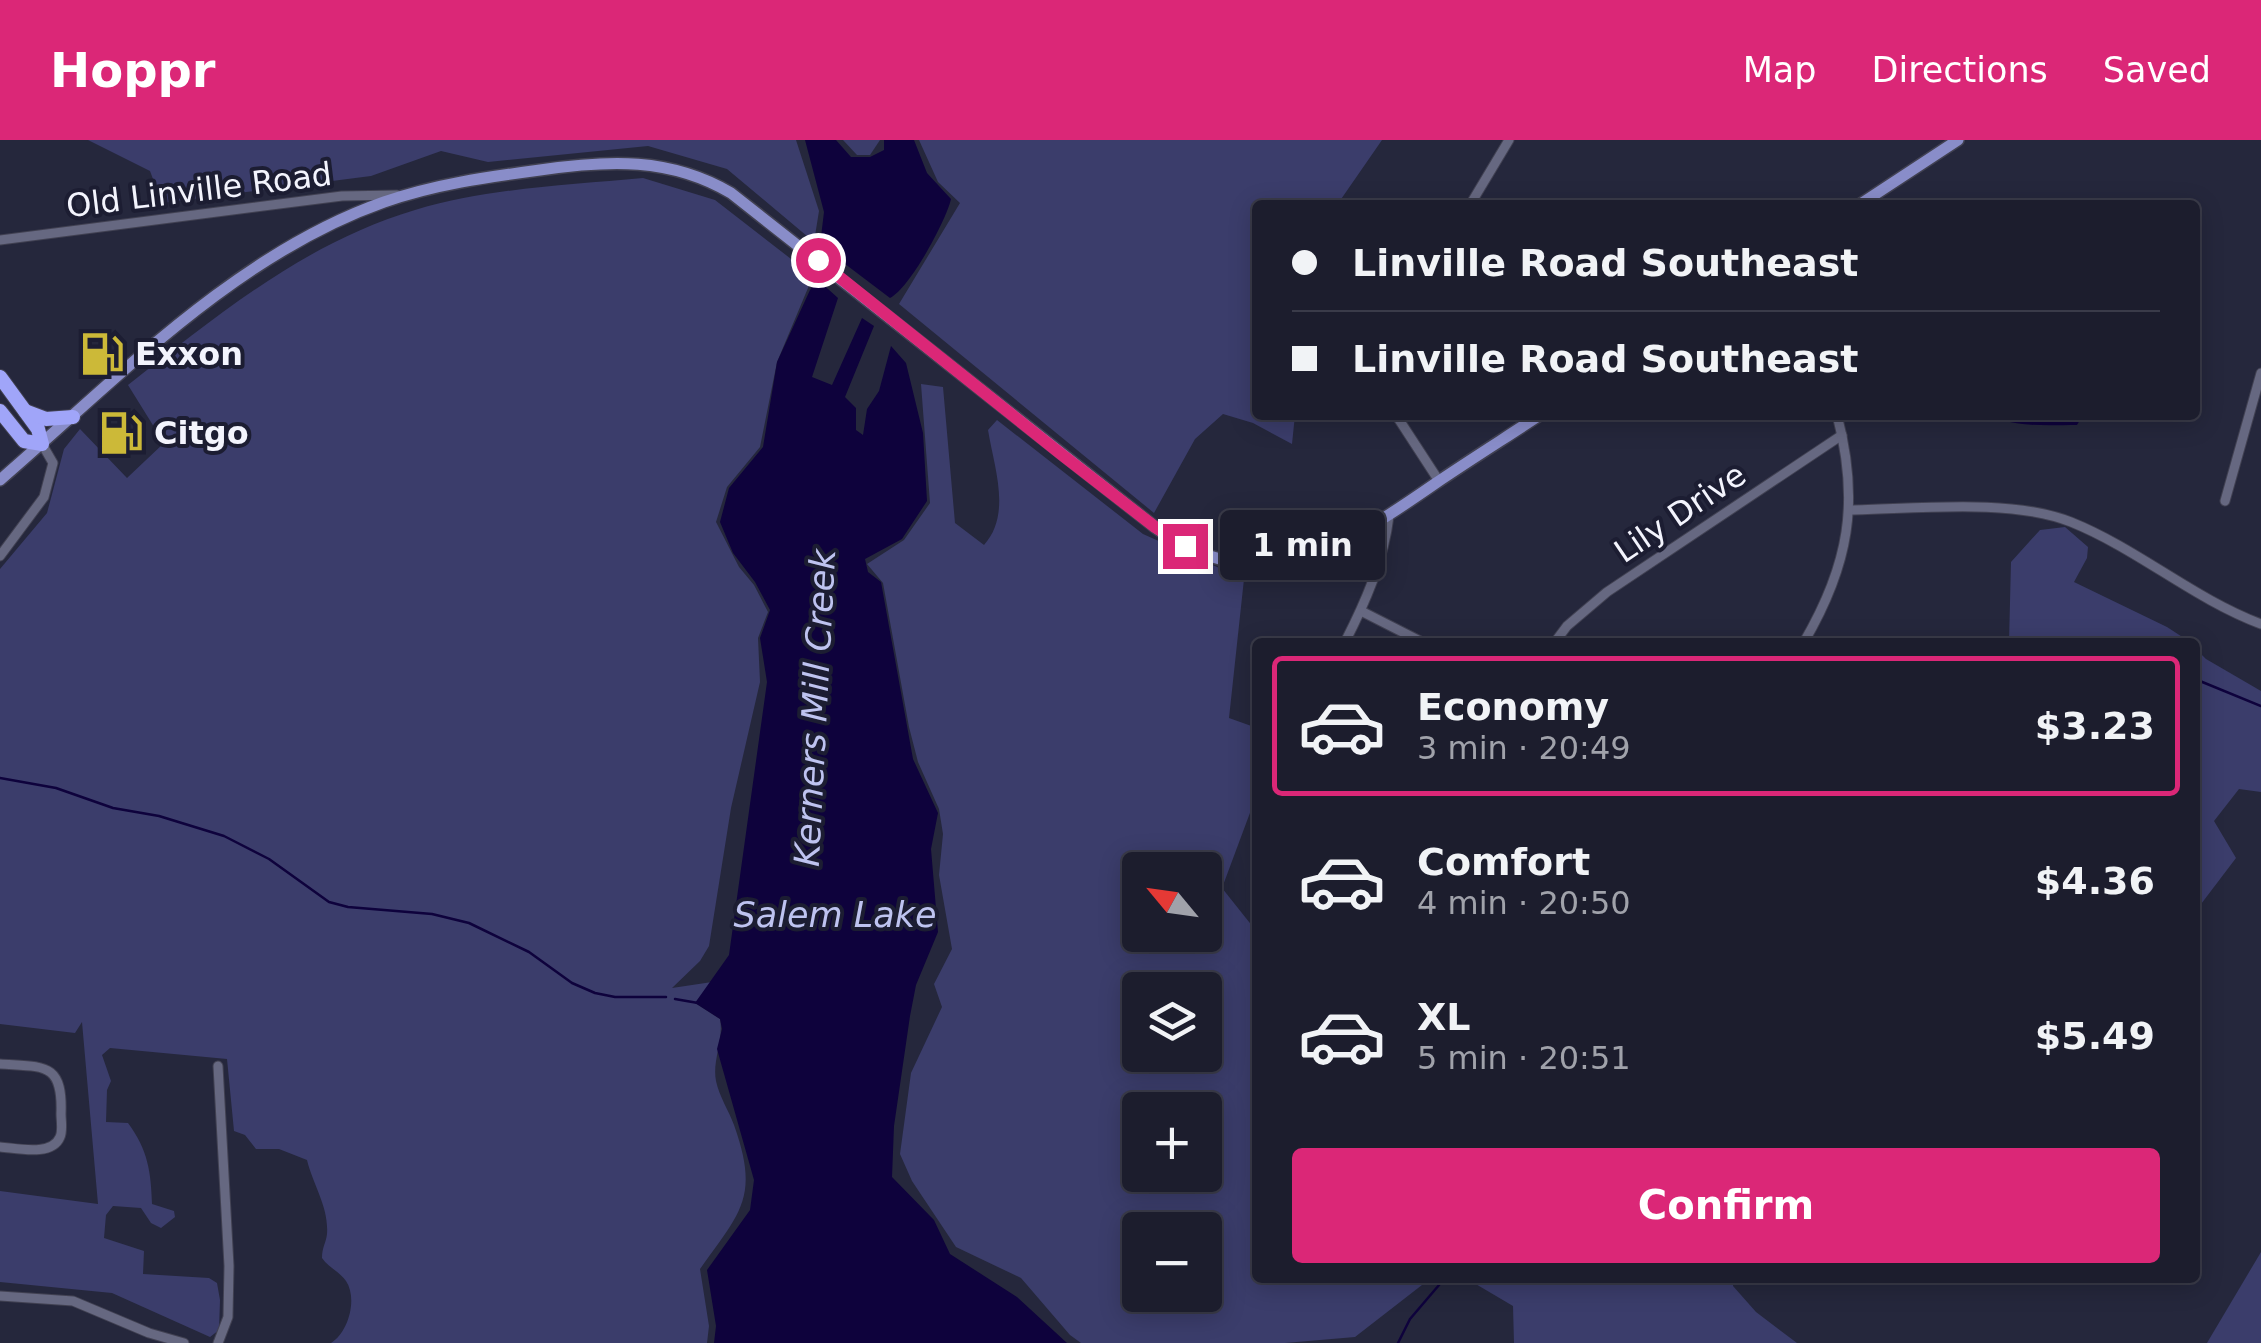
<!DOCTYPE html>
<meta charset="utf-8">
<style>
:root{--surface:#1c1d2d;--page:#252635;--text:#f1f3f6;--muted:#a0a2aa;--line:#3a3b49;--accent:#db2777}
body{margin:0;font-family:"DejaVu Sans",sans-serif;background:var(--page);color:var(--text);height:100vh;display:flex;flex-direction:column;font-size:38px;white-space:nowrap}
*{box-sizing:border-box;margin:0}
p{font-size:32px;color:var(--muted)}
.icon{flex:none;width:55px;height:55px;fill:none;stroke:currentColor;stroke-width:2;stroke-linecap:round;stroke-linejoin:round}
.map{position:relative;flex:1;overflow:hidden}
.side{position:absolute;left:1252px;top:498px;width:948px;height:645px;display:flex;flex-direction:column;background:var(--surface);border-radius:10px;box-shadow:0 5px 25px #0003,0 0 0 2px var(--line)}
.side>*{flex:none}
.top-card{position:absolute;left:1252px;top:60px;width:948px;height:220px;border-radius:10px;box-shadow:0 5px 25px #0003,0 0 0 2px var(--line);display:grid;align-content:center;height:220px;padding:0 40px;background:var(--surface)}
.needle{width:65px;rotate:299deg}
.buttons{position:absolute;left:1122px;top:712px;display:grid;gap:20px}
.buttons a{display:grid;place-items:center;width:100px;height:100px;border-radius:10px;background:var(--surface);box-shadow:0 5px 25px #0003,0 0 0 2px var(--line);font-size:50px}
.end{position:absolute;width:45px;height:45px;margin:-22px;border:12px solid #db2777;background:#fff;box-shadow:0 0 0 5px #fff}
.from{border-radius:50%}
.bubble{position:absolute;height:70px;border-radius:10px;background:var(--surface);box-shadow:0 5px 25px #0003,0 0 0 2px var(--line);font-size:32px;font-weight:600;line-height:70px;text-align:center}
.top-card b{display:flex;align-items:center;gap:35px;height:95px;font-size:38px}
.top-card b+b{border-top:2px solid var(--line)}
.top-card i{width:25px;height:25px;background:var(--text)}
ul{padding:18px 0 0;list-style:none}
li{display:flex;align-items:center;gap:30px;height:140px;margin:0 20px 15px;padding:0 20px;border:5px solid transparent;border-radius:10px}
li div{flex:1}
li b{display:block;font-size:38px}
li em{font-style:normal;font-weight:600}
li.active{border-color:var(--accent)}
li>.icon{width:90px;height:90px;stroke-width:1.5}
.action{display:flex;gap:20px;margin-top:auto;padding:20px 40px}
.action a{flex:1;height:115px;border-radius:10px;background:var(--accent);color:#fff;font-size:40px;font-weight:600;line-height:115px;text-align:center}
header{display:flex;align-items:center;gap:60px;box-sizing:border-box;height:140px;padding:0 50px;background:var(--accent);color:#fff}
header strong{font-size:48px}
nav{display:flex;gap:55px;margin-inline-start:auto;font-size:35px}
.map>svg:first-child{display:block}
</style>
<header>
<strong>Hoppr</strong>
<nav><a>Map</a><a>Directions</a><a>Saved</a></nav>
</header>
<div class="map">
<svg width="2261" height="1203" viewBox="0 0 2261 1203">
<rect width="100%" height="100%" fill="#25273c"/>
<g fill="#3b3d6b" fill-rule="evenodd">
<path d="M88,0h708l23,71 -5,31 -87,-73 -79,-23 -160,16 -47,-11 -70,25 -209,27 -12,-32z"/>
<path d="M843,0h37l-10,15h-13z"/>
<path d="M919,0h463l-45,65h-79v210h37l-3,29 -39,-21 -30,-9 -28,25 -41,74 -255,-209 61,-101 -22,-21z"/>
<path d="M643,38l72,22 98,76 -36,86 -17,85 -33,40 -11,35 23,45 15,18 14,27 -10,26 2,44 -29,126 -22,138 -9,15 -28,27 40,-6 -17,21 25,16c4,20 -8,42 -4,62 3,15 13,30 18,44 26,73 6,87 -34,144l9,57 -2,17h-376c17,-10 27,-44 15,-62 -6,-9 -18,-14 -24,-23 0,-11 4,-15 5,-24 2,-27 -14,-49 -20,-74l-28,-11h-23l-11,-14 -11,-4 -7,-72 -117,-11 -8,7 9,26 -4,9 -1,32 22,1c20,27 23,49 24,81l22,7 1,6 -14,11 -10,-5 -10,-15 -28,-2 -7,9 -2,23 40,13 -1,23 66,4 8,5 3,17 -1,30 -9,7 -98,-44 -112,-11v-91l98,13 -16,-182 -7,11 -75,-9v-455l47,-56 17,-64 16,-20 47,49 37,-35 -36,-58c89,-69 176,-142 287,-175 74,-22 152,-25 228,-32z"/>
<path d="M921,244l22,3 12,136 29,22c28,-31 10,-78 4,-115l9,-10 146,114 101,45 -15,139 28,10v66l-35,94 35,44 1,346h173l-76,59 -70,6h-204l-11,-8 -49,-57 -65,-31 -44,-66 -12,-27 11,-81 31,-66 -8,-23 18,-35 -13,-74 4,-41 -4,-25 -21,-47 -9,-35 -26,-144 -16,-19 37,-24 26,-37zM1140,730h65v65h-65zM1140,850h65v65h-65zM1140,970h65v65h-65zM1140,1090h65v65h-65z"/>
<path d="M2065,387l23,20 -1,11 -13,24 93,45 23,15h-181l2,-80 29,-32z"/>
<path d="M2195,508l11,11 55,32v101l-22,-3 -25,32 22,37 -41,54z"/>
<path d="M2261,1112v91h-54z"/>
<path d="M1459,1138h274v8l23,26 41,31h-283l-1,-37 -39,-23z"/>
</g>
<g fill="#0e023c">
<path d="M805,0h31l15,17h19l14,-7v-10h30l13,33 24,26c-5,22 -41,89 -61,99l-70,-53 4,-33z"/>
<path d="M818,140l20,18 -26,79 20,8 30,-67 12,8 -29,71 11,11v22l7,5 4,-26 12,-18 12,-45 15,17 17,70 4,68 -25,38 -37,20 3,13 13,10 32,177 25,54 -7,36 7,83 -22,53 -6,31 -16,110 -2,51 42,43 16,34 67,43 50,46h-353l2,-17 -9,-56 43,-60 4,-30 -37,-131 5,-20 -2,-10 -25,-16 34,-48 38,-273 -7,-44 10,-28 -15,-28 -22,-29 -13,-31 9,-34 34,-41 14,-85 33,-72z"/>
<path d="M1991,275h92l-6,10c-28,0 -62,3 -86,-10z"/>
</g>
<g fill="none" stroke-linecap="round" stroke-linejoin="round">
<g stroke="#0e023c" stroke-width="2.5">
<path d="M2195,539l66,27"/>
<path d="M0,638l56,10 57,20 46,8 65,20 45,23 60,43 19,5 84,7 37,9 60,29 43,31 23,10 20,4h51"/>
<path d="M675,859l23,4"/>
<path d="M1398,1203l12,-24 35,-41"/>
</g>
<g stroke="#414152" stroke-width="11">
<g id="minor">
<path d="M1470,65l39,-65"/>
<path d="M0,100l342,-44 55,-1"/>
<path d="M1396,275l43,66"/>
<path d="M2225,361l36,-128"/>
<path d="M1850,370c65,-1 161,-12 221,12 67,27 123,77 190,102"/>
<path d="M0,416l44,-59 9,-34 -11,-19"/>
<path d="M1361,471l61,31"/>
<path d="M1345,502c20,-39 39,-82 44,-126"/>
<path d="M1555,502l12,-16 40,-34 235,-157"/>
<path d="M1804,502c45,-77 56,-140 33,-227"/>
<path d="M0,924c44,3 63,-2 61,50 0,6 2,17 -1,23 -8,20 -44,11 -60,10"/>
<path d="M218,926l11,200 -1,51 -10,26"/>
<path d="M0,1156l73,5 76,32 35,10"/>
</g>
</g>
<g stroke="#414152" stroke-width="14">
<g id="major">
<path d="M1859,65l99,-65"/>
<path d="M0,340c117,-101 236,-226 384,-278 51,-18 104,-25 156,-32 68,-10 130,-13 191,23l424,334c106,77 190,19 281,-44 34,-23 69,-45 104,-68"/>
</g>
</g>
<g stroke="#414152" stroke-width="16">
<g id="highway">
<path d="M0,237l38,52 4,15 -18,-3 -24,-30"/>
<path d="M25,271l21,8 27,-2"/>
</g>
</g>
<use href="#minor" stroke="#666881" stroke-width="9"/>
<use href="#major" stroke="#898dc9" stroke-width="11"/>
<use href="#highway" stroke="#a0a5f9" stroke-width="14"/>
</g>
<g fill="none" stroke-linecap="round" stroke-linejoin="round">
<path stroke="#db2777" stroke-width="12" d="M818,120l243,194 94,73 30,19"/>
</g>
<defs>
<g id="fuel-bare" transform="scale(3.45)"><path d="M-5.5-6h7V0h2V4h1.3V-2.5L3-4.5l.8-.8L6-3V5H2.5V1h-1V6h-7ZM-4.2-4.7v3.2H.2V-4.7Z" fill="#ccb938" stroke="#1c1d32" stroke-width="2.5" paint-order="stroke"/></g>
</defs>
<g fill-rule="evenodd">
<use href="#fuel-bare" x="102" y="214"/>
<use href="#fuel-bare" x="121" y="293"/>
</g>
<g text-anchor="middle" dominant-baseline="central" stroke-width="8" stroke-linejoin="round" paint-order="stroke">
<g font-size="32" fill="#f3f4fd" stroke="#1c1d32">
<text transform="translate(199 50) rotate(-7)">Old Linville Road</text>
<text transform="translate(1680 373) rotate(-34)">Lily Drive</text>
</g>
<g font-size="32" font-weight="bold" fill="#f3f4fd" stroke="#1c1d32" text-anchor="start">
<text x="135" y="214">Exxon</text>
<text x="154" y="293">Citgo</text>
</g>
<g font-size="35" font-style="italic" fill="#bec3f0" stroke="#1c1d32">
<text transform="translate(815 568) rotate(-87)">Kerners Mill Creek</text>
<text x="835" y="775">Salem Lake</text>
</g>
</g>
</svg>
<div class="buttons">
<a><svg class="needle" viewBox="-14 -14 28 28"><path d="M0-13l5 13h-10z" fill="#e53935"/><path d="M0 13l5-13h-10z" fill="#a0a2aa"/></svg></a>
<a><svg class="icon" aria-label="layers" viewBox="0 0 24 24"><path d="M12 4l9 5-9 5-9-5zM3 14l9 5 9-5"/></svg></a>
<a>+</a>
<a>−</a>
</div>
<i class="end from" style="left:818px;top:120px"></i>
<i class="end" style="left:1185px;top:406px"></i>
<div class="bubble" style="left:1220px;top:370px;width:165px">1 min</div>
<div class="top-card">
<b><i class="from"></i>Linville Road Southeast</b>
<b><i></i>Linville Road Southeast</b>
</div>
<section class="side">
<ul>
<li class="active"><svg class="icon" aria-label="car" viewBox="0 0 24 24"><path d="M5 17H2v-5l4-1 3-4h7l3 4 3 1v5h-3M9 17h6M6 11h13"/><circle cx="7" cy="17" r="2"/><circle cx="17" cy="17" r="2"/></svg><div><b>Economy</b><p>3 min · 20:49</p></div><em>$3.23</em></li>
<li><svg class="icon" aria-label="car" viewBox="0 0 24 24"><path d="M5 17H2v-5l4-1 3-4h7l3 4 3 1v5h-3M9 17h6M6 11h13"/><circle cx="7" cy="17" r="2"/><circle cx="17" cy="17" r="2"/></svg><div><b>Comfort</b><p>4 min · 20:50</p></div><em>$4.36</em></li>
<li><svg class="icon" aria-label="car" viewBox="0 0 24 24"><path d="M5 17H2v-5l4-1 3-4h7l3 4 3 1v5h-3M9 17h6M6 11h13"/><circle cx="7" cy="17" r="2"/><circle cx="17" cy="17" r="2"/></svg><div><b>XL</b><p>5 min · 20:51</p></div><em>$5.49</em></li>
</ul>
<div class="action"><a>Confirm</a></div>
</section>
</div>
